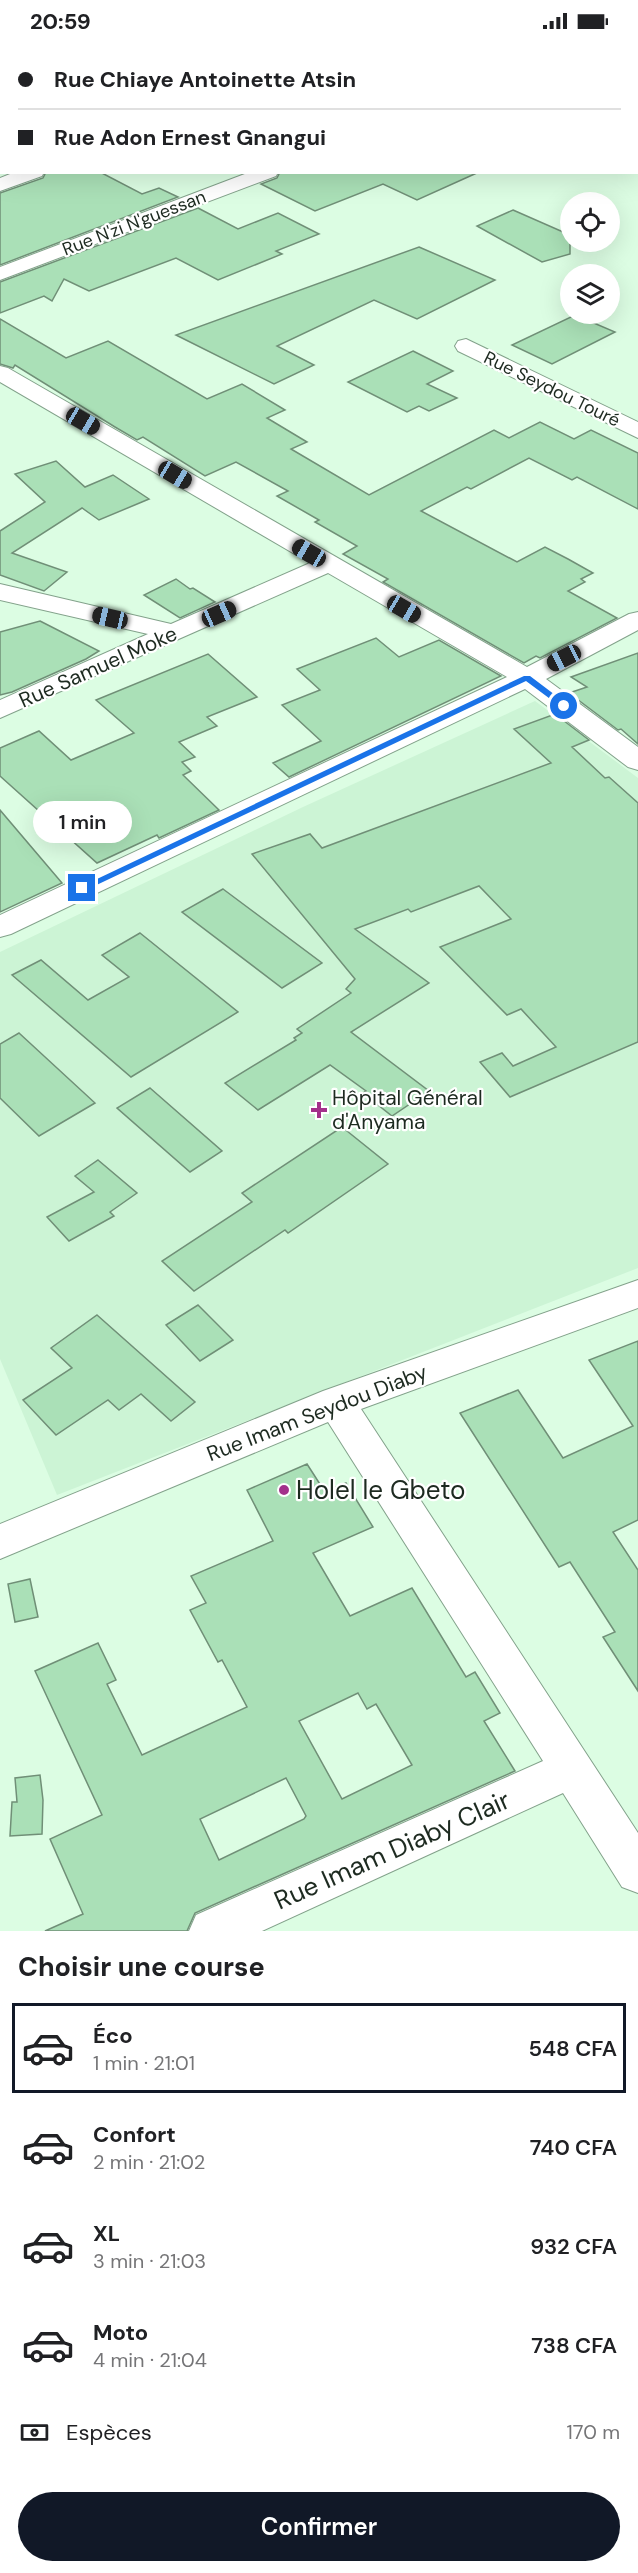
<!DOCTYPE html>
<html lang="fr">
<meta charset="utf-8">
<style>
:root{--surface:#fff;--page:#f6f6f6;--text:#202124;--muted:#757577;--line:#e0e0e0;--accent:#111827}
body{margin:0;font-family:"DM Sans",sans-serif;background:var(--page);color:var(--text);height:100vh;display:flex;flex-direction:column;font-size:22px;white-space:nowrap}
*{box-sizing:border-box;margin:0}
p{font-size:20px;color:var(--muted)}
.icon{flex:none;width:33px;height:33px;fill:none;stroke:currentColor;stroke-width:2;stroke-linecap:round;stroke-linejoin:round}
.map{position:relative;height:1889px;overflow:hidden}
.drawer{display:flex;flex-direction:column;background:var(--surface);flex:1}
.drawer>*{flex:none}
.top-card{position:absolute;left:0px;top:0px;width:639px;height:132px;box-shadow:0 6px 24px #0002;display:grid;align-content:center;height:132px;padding:0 18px;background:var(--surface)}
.tools{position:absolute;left:560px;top:150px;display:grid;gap:12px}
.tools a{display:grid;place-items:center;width:60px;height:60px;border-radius:50%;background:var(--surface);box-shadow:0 6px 24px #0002;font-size:30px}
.end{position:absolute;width:27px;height:27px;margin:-14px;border:8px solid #1a73e8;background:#fff;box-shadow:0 0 0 3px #fff}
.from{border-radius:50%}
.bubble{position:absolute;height:42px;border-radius:21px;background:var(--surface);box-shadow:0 6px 24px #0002;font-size:20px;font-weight:600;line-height:42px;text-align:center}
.car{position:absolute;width:18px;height:36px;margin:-18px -9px;border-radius:8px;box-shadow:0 0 4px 2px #0007;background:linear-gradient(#222 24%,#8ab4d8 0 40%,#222 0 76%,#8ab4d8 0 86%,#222 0)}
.top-card b{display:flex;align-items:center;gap:21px;height:57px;font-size:22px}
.top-card b+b{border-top:2px solid var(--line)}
.top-card i{width:15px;height:15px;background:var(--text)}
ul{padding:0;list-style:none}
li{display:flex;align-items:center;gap:18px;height:90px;margin:0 12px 9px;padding:0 6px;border:3px solid transparent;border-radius:0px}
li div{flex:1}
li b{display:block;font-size:22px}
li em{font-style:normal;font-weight:600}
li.selected{border-color:var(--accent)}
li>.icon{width:54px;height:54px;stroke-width:1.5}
h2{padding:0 18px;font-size:27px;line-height:72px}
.pay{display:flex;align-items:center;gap:15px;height:66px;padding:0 18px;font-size:22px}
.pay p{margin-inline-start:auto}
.action{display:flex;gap:12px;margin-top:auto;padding:12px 18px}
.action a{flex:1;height:69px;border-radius:36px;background:var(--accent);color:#fff;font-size:24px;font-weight:600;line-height:69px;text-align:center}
.status{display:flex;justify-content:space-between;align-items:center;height:42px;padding:0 30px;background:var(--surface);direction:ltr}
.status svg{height:16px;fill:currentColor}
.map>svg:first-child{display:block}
</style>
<div class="status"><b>20:59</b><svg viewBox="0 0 49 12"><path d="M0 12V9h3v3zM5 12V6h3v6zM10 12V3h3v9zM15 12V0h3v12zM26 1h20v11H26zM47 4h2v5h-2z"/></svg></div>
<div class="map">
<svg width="638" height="1889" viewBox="0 0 638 1889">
<rect width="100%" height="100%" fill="#dcfde3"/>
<path fill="#ccf4d5" d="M535,659l103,77v490l-581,227 -57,-136v-407l303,-145z"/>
<g fill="#aae0b7" stroke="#708f77" stroke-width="1.5" fill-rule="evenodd">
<path d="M46,130h54l42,22 17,-6 19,9 -178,68v-72l43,-15z"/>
<path d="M280,130h199l-62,28 -34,-16 -68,27 -54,-27 16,-6z"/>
<path d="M198,166l40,21 40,-16 41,21 -43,17 6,3 -64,26 -42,-22 -87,33 -25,-12 -12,22 -8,-5 -44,17v-31z"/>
<path d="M513,168l57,25v19l-28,8 -65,-36z"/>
<path d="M419,205l76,33 -78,39 -43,-19 -97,46 37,19 -40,19 -98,-49z"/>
<path d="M575,273l40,17 -63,32 -40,-19z"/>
<path d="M0,277l66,39 42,-17 99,58 35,-15 43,26 -18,8 40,24 -16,7 78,46 125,-65 15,8 31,-16 34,17 17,-9 47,23v56l-61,-32 -5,3 -43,-22 -58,31 -4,-2 -46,24 96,51 28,-15 23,12 25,14 -12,6 4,3 -17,9 49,27 -77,40 -4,-2 -12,7 -141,-81 5,-3 -45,-25 14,-8 -42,-24 4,-2 -42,-24 11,-5 -52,-29 -31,14 -62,-39 -6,3 -22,-13 -100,-62 -2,3 -13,-4z"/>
<path d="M413,309l40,20 -26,13 30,14 -28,13 -10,-5 -12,6 -59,-30z"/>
<path d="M56,419l29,26 28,-12 36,24 -50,21 -17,-12 -70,45 55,19 -23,19 -44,-16v-44l45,-29 -30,-28z"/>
<path d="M176,537l14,10 3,-1 22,14 -35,16 -36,-23z"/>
<path d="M40,579l59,30 -13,8 -74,33 -12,3v-63z"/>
<path d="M376,596l23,19 40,-17 62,36 -212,101 -16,-14 48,-22 -39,-36 38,-15 -23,-21z"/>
<path d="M638,611v91l-17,-15 -3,1 -49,-37 18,-6 -16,-10z"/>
<path d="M208,612l49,43 -50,20 10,9 -38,16 16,15 -13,5 9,9 -8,4 36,35 -60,28 -2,-3 -60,28 -97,-87v-28l39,-17 32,29 63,-27 -38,-33z"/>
<path d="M555,672l34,26 -17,7 33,31 4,-1 29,26v239l-128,55 -30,-35 22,-9 11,13 43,-19 -35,-38 -14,6 -67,-68 71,-28 -32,-33 -68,26 -3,-3 -53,20 74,54 -78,49 78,59 -37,25 -29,-23 3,-2 -36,-26 -72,45 -33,-27 71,-43 -2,-2 8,-5 -5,-4 54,-36 -5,-4 9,-10 -103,-125 58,-20 12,14 229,-85 -37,-34z"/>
<path d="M0,768l62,73 -62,29z"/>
<path d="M223,847l99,74 -40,25 -100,-76z"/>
<path d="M140,891l98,79 -107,65 -119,-102 29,-15 47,40 41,-23 -27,-22z"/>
<path d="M19,991l76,70 -56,33 -39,-38v-54z"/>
<path d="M150,1046l72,63 -32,21 -73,-64z"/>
<path d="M342,1085l46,37 -100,69 -3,-3 -91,61 -32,-30 90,-59 -10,-9z"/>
<path d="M98,1118l39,33 -27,19 4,4 -45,25 -22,-24 47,-25 -19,-16z"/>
<path d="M198,1263l35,35 -33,21 -34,-36z"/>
<path d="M97,1273l98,87 -24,19 -30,-27 -22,16 -11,-10 -52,35 -33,-35 49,-32 -21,-20z"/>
<path d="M638,1299v179l-25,12 25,38v121l-35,-54 12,-5 -45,-70 -11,5 -99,-154 58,-23 45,68 70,-32 -44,-66z"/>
<path d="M307,1422l18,28 21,-9 27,44 -60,26 37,63 62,-28 54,89 9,-5 25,41 -16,8 31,50 -320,142 -8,18h-142l38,-17 -33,-75 52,-24 -67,-144 63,-28 18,37 -9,4 35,71 105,-48 -25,-47 -4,2 -28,-52 16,-7 -15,-27 82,-35 -26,-51zM358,1651l9,16 9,-5 36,61 -70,34 -43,-78zM286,1736l20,38 -2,3 -85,41 -19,-41z"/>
<path d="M30,1537l8,38 -23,5 -7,-38z"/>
<path d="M40,1733l3,25 -1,34 -32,2 2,-34h5l-2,-24z"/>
</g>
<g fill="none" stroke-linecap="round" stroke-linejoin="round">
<g stroke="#83a28b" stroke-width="2">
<g id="minor">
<path d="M49,0h20l1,2h-20z"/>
<path d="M177,0h20l1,2h-20z"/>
<path d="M381,0h22l-23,2z"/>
<path d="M587,0h20l-21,2z"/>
<path d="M15,130h29l-2,4 -42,15v-13z"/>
<path d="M250,130h28l-2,4 -276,104v-13z"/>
<path d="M466,297l172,83v16l-180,-87 -3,-5 3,-5z"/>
<path d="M0,324l8,2 519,299 102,-53 9,-2v18l-92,49 92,68v23l-10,-3 -103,-78 -514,245 -11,3v-22l507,-238 -179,-104 -328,145v-18l148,-66 -148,-34v-16l171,40 139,-61 -310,-181z"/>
<path d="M638,1238v28l-277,101 277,424v60l-16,-6 -59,-94 -301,138h-73l7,-16 347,-154 -215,-339 -328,137v-35l323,-133z"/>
</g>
</g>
<use href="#minor" fill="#fff" fill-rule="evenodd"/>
</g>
<path fill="#1a73e8" d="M524,634h6l37,28v3h-6l-35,-26 -440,209 -8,-2z"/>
<g fill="#a3308b" stroke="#fff" stroke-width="2">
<path d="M316 1059h6v6h6v6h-6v6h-6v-6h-6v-6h6z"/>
<circle cx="284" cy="1448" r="6"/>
</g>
<g text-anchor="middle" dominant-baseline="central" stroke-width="4.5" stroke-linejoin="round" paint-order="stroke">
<g font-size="18" fill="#1d2a20" stroke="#fff">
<text transform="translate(134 181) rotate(-21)">Rue N'zi N'guessan</text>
<text transform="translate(552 347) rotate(26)">Rue Seydou Touré</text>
</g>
<g font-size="21" fill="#1d2a20" stroke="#fff">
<text transform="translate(98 625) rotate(-24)">Rue Samuel Moke</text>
<text transform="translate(317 1371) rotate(-21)">Rue Imam Seydou Diaby</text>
</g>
<g font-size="21" fill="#1d2a20" stroke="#fff" text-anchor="start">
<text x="332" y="1056">Hôpital Général<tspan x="332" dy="24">d'Anyama</tspan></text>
</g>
<g font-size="26" fill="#1d2a20" stroke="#fff" text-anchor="start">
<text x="296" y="1448">Holel le Gbeto</text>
</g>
<g font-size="26" fill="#1d2a20" stroke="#fff">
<text transform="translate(392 1808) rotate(-24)">Rue Imam Diaby Clair</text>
</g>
</g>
</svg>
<div class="tools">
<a><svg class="icon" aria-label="locate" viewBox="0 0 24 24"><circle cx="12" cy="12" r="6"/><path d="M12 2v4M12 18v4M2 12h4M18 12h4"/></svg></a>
<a><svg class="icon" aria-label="layers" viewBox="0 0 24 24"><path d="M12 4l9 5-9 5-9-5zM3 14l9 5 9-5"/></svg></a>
</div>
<i class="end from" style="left:564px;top:664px"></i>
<i class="end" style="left:82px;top:846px"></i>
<div class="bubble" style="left:33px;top:759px;width:99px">1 min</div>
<i class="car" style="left:83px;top:379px;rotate:120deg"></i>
<i class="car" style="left:175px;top:433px;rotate:121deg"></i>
<i class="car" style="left:309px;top:511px;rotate:300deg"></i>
<i class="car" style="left:404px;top:567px;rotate:120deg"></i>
<i class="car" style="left:219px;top:572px;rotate:66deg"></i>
<i class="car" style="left:110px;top:576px;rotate:283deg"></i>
<i class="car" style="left:564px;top:616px;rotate:243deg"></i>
<div class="top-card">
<b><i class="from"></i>Rue Chiaye Antoinette Atsin</b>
<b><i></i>Rue Adon Ernest Gnangui</b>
</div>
</div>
<section class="drawer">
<h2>Choisir une course</h2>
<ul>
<li class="selected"><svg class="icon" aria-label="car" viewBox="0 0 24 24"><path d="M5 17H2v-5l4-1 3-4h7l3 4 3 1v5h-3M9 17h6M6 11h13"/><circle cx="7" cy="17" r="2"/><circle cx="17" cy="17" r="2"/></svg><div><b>Éco</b><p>1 min · 21:01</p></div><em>548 CFA</em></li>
<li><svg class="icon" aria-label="car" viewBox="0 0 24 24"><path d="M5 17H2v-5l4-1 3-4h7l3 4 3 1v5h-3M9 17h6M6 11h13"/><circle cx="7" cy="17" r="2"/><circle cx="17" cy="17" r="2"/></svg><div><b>Confort</b><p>2 min · 21:02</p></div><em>740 CFA</em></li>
<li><svg class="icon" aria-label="car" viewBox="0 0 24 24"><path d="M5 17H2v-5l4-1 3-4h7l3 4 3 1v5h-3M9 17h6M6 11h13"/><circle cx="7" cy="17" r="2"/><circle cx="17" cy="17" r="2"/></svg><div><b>XL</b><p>3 min · 21:03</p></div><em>932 CFA</em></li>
<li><svg class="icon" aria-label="car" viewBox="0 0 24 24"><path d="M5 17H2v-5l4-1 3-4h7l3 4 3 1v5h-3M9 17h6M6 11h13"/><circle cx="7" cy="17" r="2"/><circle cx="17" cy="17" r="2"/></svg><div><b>Moto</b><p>4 min · 21:04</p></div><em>738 CFA</em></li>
</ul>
<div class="pay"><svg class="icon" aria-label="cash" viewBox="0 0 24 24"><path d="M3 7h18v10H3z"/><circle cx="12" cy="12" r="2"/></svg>Espèces<p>170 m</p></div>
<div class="action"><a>Confirmer</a></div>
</section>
